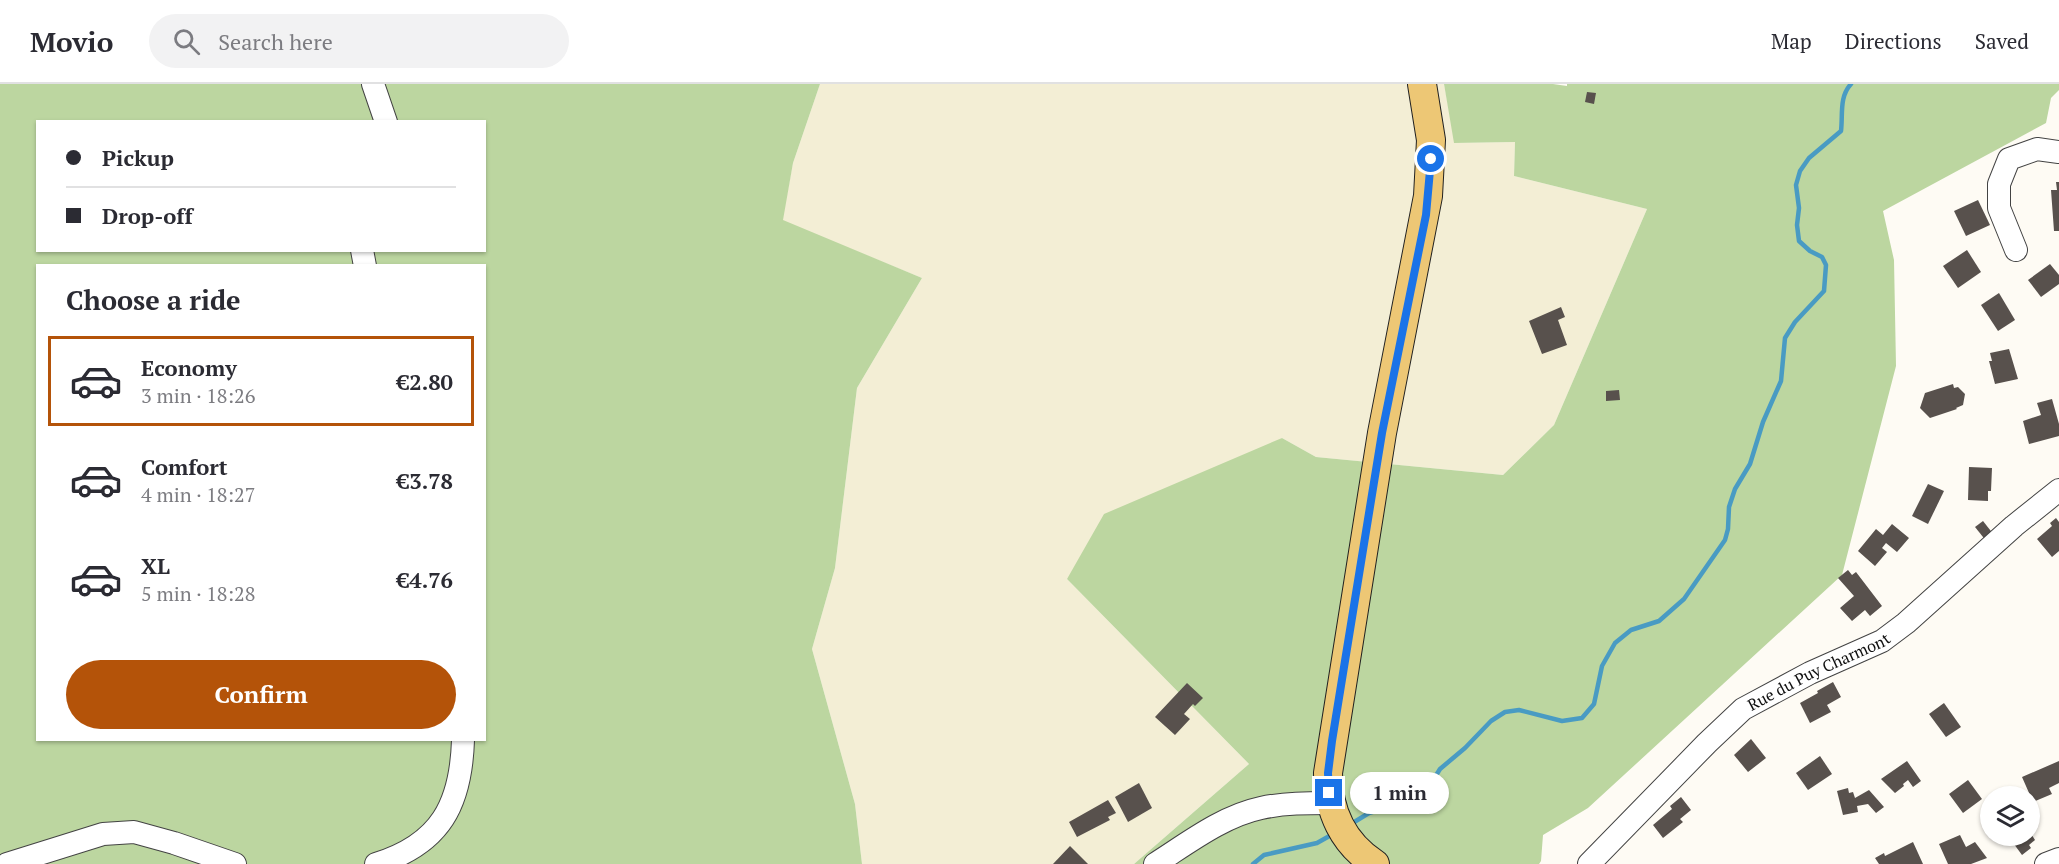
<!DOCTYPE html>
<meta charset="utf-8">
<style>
:root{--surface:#fff;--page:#f2f2f3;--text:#2b2b33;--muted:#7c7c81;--line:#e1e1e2;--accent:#b45309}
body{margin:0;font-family:"PT Serif",serif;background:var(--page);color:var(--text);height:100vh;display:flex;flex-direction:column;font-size:22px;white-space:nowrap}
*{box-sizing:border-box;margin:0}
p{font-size:20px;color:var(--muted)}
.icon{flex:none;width:33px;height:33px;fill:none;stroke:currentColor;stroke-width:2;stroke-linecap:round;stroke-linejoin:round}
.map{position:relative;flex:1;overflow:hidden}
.panel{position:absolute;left:36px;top:180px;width:450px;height:477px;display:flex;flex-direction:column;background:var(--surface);border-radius:0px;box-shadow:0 2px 4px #0004}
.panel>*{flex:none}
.guide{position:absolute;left:36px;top:36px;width:450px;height:132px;border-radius:0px;box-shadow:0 2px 4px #0004;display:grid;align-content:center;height:132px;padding:0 30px;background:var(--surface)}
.tools{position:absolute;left:1980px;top:702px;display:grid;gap:12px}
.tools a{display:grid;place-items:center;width:60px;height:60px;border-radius:50%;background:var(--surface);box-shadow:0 2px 4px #0004;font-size:30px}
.end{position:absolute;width:27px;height:27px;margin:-14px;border:8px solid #1a73e8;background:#fff;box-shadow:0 0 0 3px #fff}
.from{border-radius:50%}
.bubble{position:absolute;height:42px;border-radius:21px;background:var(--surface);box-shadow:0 2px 4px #0004;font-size:20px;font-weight:600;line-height:42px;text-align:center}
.guide b{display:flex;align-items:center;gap:21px;height:57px;font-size:22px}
.guide b+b{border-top:2px solid var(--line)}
.guide i{width:15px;height:15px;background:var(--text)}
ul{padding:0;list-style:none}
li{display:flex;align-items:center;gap:18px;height:90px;margin:0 12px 9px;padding:0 18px;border:3px solid transparent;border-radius:0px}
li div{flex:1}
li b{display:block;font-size:22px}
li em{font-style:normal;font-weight:600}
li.active{border-color:var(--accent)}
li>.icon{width:54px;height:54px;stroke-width:1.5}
h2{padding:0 30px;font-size:27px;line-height:72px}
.button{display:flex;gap:12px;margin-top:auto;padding:12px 30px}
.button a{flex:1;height:69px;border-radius:36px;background:var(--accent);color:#fff;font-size:24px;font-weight:600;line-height:69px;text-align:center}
header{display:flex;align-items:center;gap:36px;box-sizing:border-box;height:84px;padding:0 30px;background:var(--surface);border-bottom:2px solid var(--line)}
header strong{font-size:28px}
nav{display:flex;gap:33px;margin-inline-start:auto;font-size:21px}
.search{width:420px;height:54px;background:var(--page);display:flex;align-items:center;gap:15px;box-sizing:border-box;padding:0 21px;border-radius:33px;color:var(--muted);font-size:22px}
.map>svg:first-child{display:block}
</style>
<header>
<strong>Movio</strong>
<div class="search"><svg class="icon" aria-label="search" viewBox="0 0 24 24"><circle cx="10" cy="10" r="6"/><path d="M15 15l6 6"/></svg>Search here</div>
<nav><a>Map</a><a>Directions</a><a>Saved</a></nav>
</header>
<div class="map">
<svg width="2059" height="780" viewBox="0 0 2059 780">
<rect width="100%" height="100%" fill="#fefbf4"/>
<path fill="#f3eed5" d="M820,0h624l11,59 60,-1 -1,34 133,33 -93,216 -51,50 -187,-18 -34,-19 -215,141 182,185 -115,100h-272l-7,-60 -43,-155 23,-81 22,-180 65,-110 -140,-57 11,-58z"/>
<g fill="#bcd6a0" fill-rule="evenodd">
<path d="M0,0h820l-27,79 -10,57 139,58 -65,110 -22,180 -23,81 43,155 7,60h-862zM38,38h446v128h-446zM38,182h446v474h-446z"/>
<path d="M1444,0h109l14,2v-2h492v6l-8,8 -5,25 -163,88 11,49 2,106 -54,209 -254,233 -45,27 -2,26 -2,3h-405l115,-100 -182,-185 37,-65 178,-76 34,19 187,18 51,-50 93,-216 -133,-33 1,-34 -61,1z"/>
</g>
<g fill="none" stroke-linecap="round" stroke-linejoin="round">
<g stroke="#499bc3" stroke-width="4.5">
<path d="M1351,740l18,-11 44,-14 17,-14 10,-16 25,-21 26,-27 14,-9 14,-2 43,11 20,-3 12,-14 8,-38 13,-23 16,-13 28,-9 25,-22 41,-59 3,-11 1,-22 6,-18 15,-25 13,-42 18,-41 4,-43 10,-16 29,-31 2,-26 -4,-8 -12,-6 -11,-10 -2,-16 2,-17 -3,-23 4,-14 9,-13 32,-27c2,-17 -2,-34 10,-47"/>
<path d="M1253,780l11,-9 53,-12 16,-9"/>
</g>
</g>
<g fill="#58514d">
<path d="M1587,8l9,1 -2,11 -9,-2z"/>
<path d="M2056,98h3v49h-5l-3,-41h6z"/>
<path d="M1978,116l12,25 -24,11 -12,-25z"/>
<path d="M1967,166l14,22 -23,16 -15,-22z"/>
<path d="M2050,180l9,11v9l-18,13 -13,-17z"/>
<path d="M1999,209l16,27 -17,11 -17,-26z"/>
<path d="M1561,223l4,10 -7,3 9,25 -25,9 -13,-33z"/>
<path d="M2009,265l9,30 -23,5 -6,-23h3l-2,-8z"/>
<path d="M1953,300l1,4 4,-1 7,7 -2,11 -7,3 1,1 -27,9 -10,-10 5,-15z"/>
<path d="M1619,306l1,10 -14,1v-10z"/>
<path d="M2052,315l7,25v12l-30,8 -6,-23 18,-6 -4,-12z"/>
<path d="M1969,383l23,1 -1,23h-3v10l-20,-1z"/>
<path d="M1928,400l16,7 -16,33 -16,-8z"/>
<path d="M2056,434l3,4v29l-7,6 -15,-18 15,-13 -2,-3z"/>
<path d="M1983,437l11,14 -7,7 -12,-15z"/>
<path d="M1892,440l17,14 -12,14 -11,-9 -4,5 5,4 -12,14 -17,-15 18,-22 7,6z"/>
<path d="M1848,486l4,5 4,-3 26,34 -12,10 -5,-6 -13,11 -12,-13 14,-12 -16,-18z"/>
<path d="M1833,598l8,15 -14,8 4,7 -21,11 -10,-20 18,-10 -1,-2z"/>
<path d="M1187,599l16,15 -8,8 -2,-2 -9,10 6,5 -15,16 -20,-18z"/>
<path d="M1944,619l17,24 -15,10 -17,-23z"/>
<path d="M1751,655l15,19 -18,14 -14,-17z"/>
<path d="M1820,672l12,18 -24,16 -12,-17z"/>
<path d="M1907,677l14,20 -8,6 -5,-7 -5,4 1,2 -9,7 -14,-14z"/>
<path d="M2059,677v22l-10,5 3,6 -19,8 -11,-25z"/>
<path d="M1968,696l14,19 -19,14 -14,-19z"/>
<path d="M1139,699l13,25 -24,14 -13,-25z"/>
<path d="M1848,704l1,5 4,-1 2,6 14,-8 15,17 -8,6 -8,-9 -11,2 1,6 -15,3 -6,-24z"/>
<path d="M1681,713l10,13 -11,9 3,3 -20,16 -10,-13 19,-16 -2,-3z"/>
<path d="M1108,716l8,13 -8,4 2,3 -33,17 -8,-15z"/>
<path d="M2030,748l5,8 -6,5 2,3 -9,7 -14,-19h22z"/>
<path d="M1960,751l6,12 9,-5 12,16 -16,6h-23l-9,-20z"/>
<path d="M1913,758l10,22h-44l-4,-6 9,-5 1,3z"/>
<path d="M1070,762l18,18h-35z"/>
</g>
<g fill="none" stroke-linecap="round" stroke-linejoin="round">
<g stroke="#434343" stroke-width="24">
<g id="minor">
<path d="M373,0l13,38"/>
<path d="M362,166l3,16"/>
<path d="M2016,166l-17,-42v-24l10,-25 28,-10 22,3"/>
<path d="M7,780l96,-30 31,-2 40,11 61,21"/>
<path d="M376,780c65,-20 85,-60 87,-124"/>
<path d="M1155,780c33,-21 68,-48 106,-56 23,-5 47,-5 70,-5"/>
<path id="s1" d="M1589,780l118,-121 36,-34 67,-36 72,-32 24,-18 108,-97 45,-36"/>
<path d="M2046,780l13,-5"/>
</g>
</g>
<g stroke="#212121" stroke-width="30">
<path id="major" d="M1375,780c-32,-21 -47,-53 -47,-91l54,-340 46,-237 3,-56 -9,-56"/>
</g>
<use href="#minor" stroke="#fff" stroke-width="22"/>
<use href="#major" stroke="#edc775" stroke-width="28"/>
</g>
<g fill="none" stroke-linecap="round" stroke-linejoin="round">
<path stroke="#1a73e8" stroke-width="8" d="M1329,709l-1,-20 4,-32 50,-308 44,-218 5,-56"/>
</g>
<g text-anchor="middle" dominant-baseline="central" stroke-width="6" stroke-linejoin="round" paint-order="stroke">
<g font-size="16" fill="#101010" stroke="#fff">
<text stroke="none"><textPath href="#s1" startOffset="303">Rue du Puy Charmont</textPath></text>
</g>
</g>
</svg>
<div class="tools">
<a><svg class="icon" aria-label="layers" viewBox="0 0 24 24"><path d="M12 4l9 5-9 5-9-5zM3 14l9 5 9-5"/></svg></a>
</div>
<i class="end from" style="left:1431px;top:75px"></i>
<i class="end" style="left:1329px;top:709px"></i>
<div class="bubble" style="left:1350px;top:688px;width:99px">1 min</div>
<div class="guide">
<b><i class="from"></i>Pickup</b>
<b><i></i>Drop-off</b>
</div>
<section class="panel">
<h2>Choose a ride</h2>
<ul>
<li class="active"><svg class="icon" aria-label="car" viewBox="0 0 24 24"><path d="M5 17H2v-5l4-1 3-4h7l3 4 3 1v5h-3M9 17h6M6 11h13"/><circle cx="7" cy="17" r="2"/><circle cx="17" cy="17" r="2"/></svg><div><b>Economy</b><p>3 min · 18:26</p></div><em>€2.80</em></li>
<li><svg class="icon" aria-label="car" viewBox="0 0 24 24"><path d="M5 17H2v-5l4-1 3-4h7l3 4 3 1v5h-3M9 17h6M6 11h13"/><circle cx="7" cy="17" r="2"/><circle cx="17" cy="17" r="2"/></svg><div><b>Comfort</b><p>4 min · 18:27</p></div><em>€3.78</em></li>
<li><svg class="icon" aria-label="car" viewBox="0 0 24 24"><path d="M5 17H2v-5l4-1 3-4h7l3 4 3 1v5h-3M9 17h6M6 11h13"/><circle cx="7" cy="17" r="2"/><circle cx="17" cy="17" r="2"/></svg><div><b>XL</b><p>5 min · 18:28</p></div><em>€4.76</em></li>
</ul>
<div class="button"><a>Confirm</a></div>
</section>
</div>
